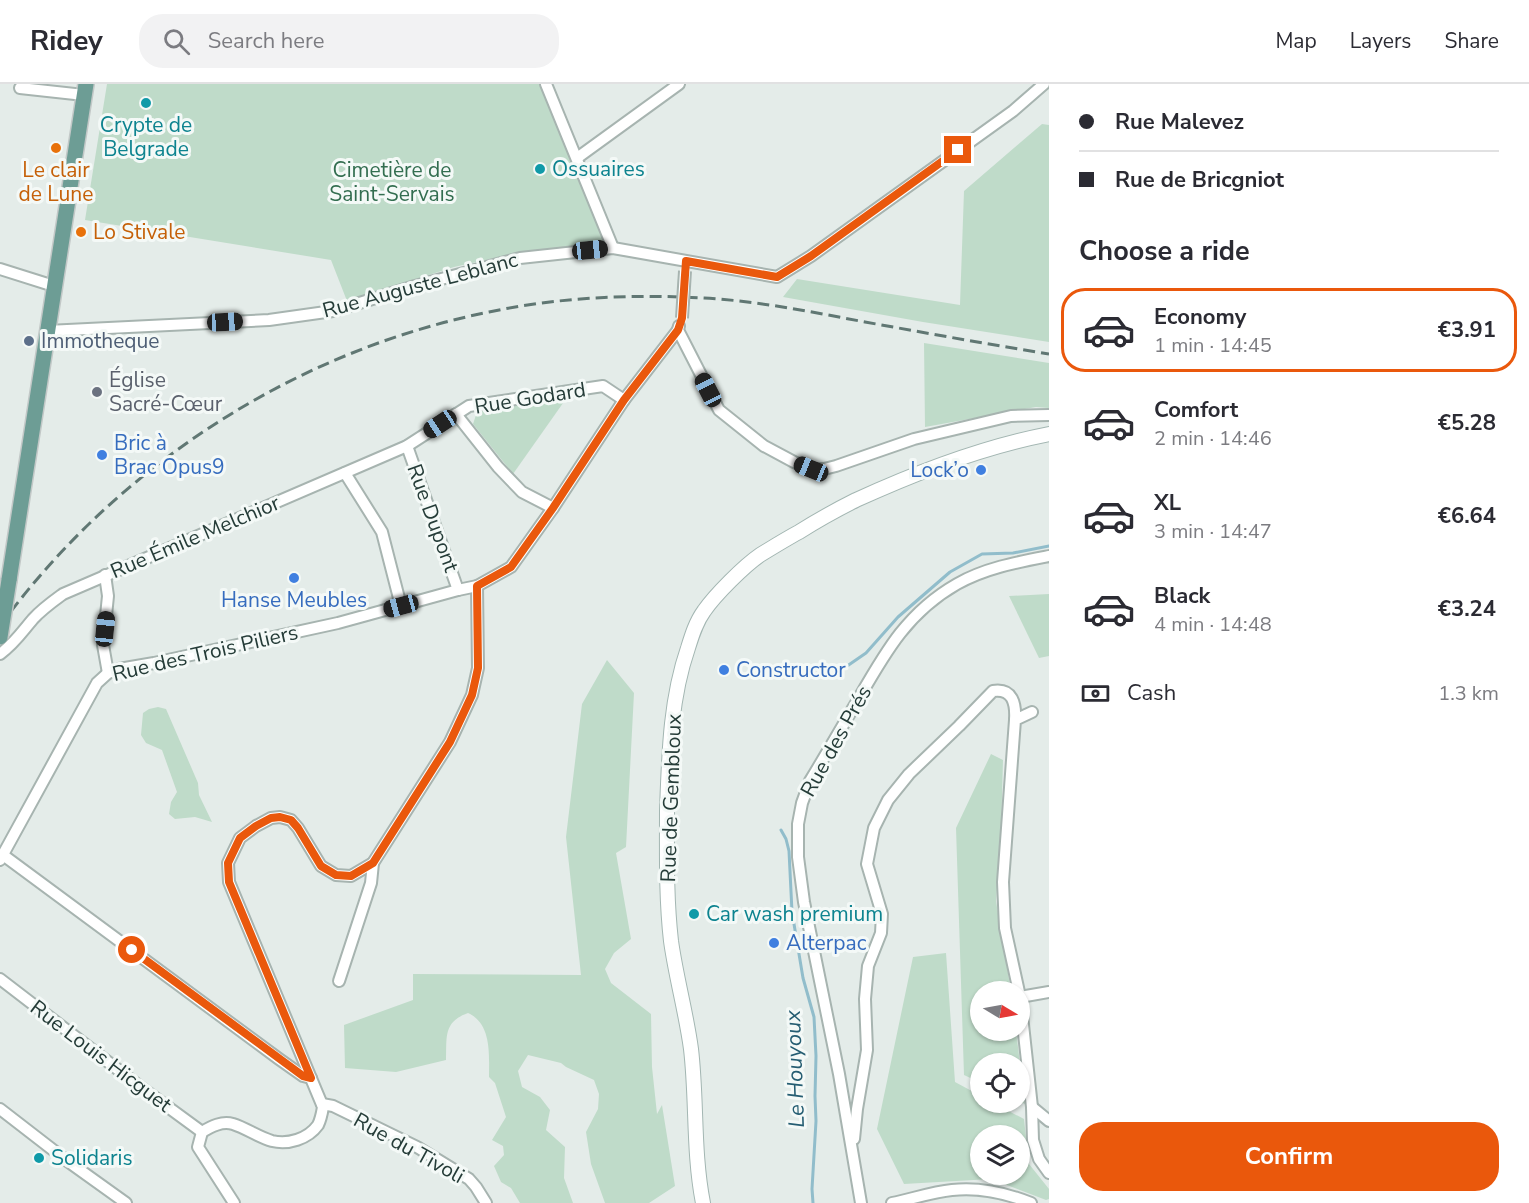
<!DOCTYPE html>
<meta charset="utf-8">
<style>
:root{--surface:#fff;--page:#f2f2f3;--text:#2b2b33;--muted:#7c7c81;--line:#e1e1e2;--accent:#ea580c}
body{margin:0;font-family:"Nunito Sans",sans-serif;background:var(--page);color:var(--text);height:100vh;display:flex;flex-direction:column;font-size:22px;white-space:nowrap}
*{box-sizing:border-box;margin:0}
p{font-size:20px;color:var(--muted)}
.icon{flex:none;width:33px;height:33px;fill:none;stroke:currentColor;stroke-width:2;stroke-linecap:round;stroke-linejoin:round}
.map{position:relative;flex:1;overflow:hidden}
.sheet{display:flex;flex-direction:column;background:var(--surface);width:480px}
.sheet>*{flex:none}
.guide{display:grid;align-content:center;height:132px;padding:0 30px;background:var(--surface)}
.needle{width:39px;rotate:100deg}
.fabs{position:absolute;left:970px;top:897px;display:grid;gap:12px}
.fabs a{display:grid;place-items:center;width:60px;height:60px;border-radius:50%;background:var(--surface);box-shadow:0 2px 4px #0004;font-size:30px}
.end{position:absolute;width:27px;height:27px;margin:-14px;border:8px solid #ea580c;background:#fff;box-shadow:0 0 0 3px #fff}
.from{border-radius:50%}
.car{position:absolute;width:18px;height:36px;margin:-18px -9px;border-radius:8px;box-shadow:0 0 4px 2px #0007;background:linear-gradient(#222 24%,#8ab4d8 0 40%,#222 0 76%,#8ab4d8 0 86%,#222 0)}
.guide b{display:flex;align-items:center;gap:21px;height:57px;font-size:22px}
.guide b+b{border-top:2px solid var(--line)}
.guide i{width:15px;height:15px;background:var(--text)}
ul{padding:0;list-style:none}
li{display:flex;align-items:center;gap:18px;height:84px;margin:0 12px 9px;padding:0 18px;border:3px solid transparent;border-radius:24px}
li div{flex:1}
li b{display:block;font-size:22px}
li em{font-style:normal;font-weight:700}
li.current{border-color:var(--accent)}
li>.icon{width:54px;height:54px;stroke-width:1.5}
h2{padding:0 30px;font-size:27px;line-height:72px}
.pay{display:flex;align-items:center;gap:15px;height:66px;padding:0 30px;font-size:22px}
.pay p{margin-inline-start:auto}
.cta{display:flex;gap:12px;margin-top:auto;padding:12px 30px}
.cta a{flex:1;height:69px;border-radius:24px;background:var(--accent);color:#fff;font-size:24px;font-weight:700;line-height:69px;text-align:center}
header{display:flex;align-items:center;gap:36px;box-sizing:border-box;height:84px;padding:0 30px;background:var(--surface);border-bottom:2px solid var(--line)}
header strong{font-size:28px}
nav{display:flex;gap:33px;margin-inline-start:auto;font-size:21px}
.search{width:420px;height:54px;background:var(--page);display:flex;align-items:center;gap:15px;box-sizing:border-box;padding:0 21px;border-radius:24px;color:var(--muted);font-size:22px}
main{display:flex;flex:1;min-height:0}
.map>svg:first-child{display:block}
</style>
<header>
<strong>Ridey</strong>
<div class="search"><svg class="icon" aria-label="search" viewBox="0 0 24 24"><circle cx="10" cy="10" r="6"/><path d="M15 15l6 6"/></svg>Search here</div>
<nav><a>Map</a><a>Layers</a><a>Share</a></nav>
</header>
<main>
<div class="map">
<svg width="1049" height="1119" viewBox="0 0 1049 1119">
<rect width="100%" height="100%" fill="#e4ece9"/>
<g fill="#bfdbc9" fill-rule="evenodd">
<path d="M107,0h436l62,153 -4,5 -87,12 -60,13 -107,34 -16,-41 -246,-40z"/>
<path d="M1042,40l7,1v217l-126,-20 -140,-25 14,-18 163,26 4,-114z"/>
<path d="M924,259l125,20v45l-13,-1 -111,20z"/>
<path d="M568,312l-55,78 -40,-50 3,-9 9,-7z"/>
<path d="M1049,510v62l-10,2 -30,-62z"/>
<path d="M607,576l27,33 -8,154 -10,6 15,86 -17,14 -9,16 6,14 40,31 1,53 5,47 5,-9 13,81 -26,17h-44l-14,-39 -5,-32 12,-23 1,-15 -5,-14 -28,-13 -5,-4 -33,-8 -10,16 4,16 18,10 10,13 -4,20 19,17 -1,31 9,25h-53l-9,-15 -10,-6 -7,-16 10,-11 -1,-9 -11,-6 14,-23 -11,-34 -6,-6c0,-22 3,-53 -21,-64 -25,9 -21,24 -22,47l-50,12 -51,-4 -1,-43 69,-25v-26l168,1 -15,-138 16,-133z"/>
<path d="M158,623l8,2 32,74 1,12 13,27 -17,-5 -20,2 -6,-5 2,-12 6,-10 -15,-42 -16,-7 -5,-8 2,-22 6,-4z"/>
<path d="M991,670l12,6 -2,74 -5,67 15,90 -30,1v38l35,1 9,73 -5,-2v-38h-39v19l-17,-8 -8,-247z"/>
<path d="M946,869l9,129 26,14v6l12,1 31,16 5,45 20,25v10l-3,1 -55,-21 -87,5 -27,-55 36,-172zM981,1052h39v38h-39z"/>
</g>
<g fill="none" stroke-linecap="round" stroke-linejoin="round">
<g stroke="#91bdcb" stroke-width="3">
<path d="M837,589l29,-20 32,-36 52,-45 32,-18 31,-1 36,-7"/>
<path d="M781,746l5,9 3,12 3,61 11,66 11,39 2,39 -1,40 1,25 -4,68 1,14"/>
</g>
<g stroke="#a7b4b0" stroke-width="14">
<g id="minor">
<path d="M546,0l67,164"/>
<path d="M20,4l64,7"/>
<path d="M577,74l102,-74"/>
<path d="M0,185l54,17"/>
<path d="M679,242l-1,4 41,80 45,36 30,16 17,7h13l12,-3 78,-27 97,-23 38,-1"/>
<path d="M47,247l222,-11 64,-9 82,-25 105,-28 93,-10 164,29 34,-21 202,-145 31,-27"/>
<path d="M456,330l42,53 24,25 31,16"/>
<path d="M407,362l51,144"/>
<path d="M345,389l37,59 19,74"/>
<path d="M105,491l3,21 -5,49 5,28"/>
<path d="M0,570c15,-11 21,-21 33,-35 9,-10 19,-17 30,-25l344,-148 62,-40 134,-20 21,14"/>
<path d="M3,771l276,204 24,17 8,2"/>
<path d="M0,776l97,-177 11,-10 11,-4 35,-6 184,-40 120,-33 19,-4"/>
<path d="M0,895l142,109 60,44"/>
<path d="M339,897l32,-98 2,-20"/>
<path d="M1019,908l-14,-64 -2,-46 12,-162 17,-8"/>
<path d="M1020,913l12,110 1,33 6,19 10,14"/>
<path d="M1020,913l29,-5"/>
<path d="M322,1020l11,2 84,41 52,32 7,8 10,16"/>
<path d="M1032,1023l17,14"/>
<path d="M0,1025l66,51 60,43"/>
<path d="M202,1048c10,-6 20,-11 31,-8 13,4 25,13 39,17 16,4 36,-2 46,-16 3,-6 4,-12 5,-18l-94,-225 -1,-19 12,-25 16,-12 15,-8 9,-1 11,3 7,8 23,38 15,9 15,1 22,-13 77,-121 22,-47 6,-27 -1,-82 34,-19 42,-59 71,-108 54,-70"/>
<path d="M202,1048l-4,15 36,56"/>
<path d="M854,1055l3,-30 10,-59 -2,-51 3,-33 13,-33 1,-19 -15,-50 7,-36 14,-28 21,-26 50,-48 34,-35c20,-3 23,13 22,29"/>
<path d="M861,1119l-22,-129 -35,-172 -6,-45v-33l4,-21 8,-22c17,-28 33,-56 49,-83 27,-47 49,-86 98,-114 28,-16 61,-22 92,-28"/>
<path d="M892,1119c20,-4 40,-11 60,-13 27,-3 54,3 79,13"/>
</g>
</g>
<g stroke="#a3b6b2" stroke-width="16">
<path id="secondary" d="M703,1119c-10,-51 -6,-103 -12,-154 -5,-37 -15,-72 -20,-108 -5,-44 -4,-87 -4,-130 2,-55 3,-111 21,-163 4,-13 8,-26 16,-37 11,-16 40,-45 56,-56 13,-8 26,-16 39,-23 19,-12 37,-22 57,-32 61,-28 126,-53 193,-66"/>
</g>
<g stroke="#c2c8c7" stroke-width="18">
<path id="primary" d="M9,496l77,-496"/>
</g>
<use href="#minor" stroke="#fff" stroke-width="10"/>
<use href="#secondary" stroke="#fff" stroke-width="14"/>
<use href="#primary" stroke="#6d9d95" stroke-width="15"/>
<path stroke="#607773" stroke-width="3" stroke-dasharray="12 6" stroke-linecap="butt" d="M0,542c117,-160 295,-275 489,-314 71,-15 143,-18 215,-14 54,3 108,14 161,24 61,11 122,22 184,32"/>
<g stroke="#a7b4b0" stroke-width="14" stroke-linecap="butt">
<path id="minor-bridge" d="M682,234l3,-47"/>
</g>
<g stroke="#c2c8c7" stroke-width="18" stroke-linecap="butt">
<path id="primary-bridge" d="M0,553l9,-57"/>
</g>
<use href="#minor-bridge" stroke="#fff" stroke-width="10"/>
<use href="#primary-bridge" stroke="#6d9d95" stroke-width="15"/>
</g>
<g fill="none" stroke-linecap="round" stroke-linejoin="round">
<path stroke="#ea580c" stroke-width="8" d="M132,866l171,126 8,2 -82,-196 -1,-19 12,-25 16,-12 15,-8 9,-1 11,3 7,8 23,38 15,9 15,1 22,-13 77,-121 22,-47 6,-27 -1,-82 34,-19 42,-59 71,-108 54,-70 4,-12 4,-57 91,16 34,-21 147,-106"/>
</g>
<g fill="#0f9aa8" stroke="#f4f9f7" stroke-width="2">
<circle cx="146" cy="19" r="6"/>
<circle cx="540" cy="85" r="6"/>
<circle cx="694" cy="830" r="6"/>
<circle cx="39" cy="1074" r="6"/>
</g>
<g fill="#e8710a" stroke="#f4f9f7" stroke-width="2">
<circle cx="56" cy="64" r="6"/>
<circle cx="81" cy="148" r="6"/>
</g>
<circle fill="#5c6f8a" stroke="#f4f9f7" stroke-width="2" cx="29" cy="257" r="6"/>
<circle fill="#6b7280" stroke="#f4f9f7" stroke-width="2" cx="97" cy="308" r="6"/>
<g fill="#3f7fe0" stroke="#f4f9f7" stroke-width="2">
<circle cx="102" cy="371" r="6"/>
<circle cx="981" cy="386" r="6"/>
<circle cx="294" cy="494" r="6"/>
<circle cx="724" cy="586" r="6"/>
<circle cx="774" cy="859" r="6"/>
</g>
<g text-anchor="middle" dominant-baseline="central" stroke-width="6" stroke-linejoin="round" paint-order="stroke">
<g font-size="21" fill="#0d838f" stroke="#f4f9f7" text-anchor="start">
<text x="146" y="41" text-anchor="middle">Crypte de<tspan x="146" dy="24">Belgrade</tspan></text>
<text x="552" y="85">Ossuaires</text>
<text x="706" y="830">Car wash premium</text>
<text x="51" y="1074">Solidaris</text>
</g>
<g font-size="21" fill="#c56008" stroke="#f4f9f7">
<text x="56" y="86">Le clair<tspan x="56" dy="24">de Lune</tspan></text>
<text x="93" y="148" text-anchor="start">Lo Stivale</text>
</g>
<g font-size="21" fill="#336e50" stroke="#f4f9f7">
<text x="392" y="86">Cimetière de<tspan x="392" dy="24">Saint-Servais</tspan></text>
</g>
<g font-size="21" fill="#253c38" stroke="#f4f9f7">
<text transform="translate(420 201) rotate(-15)">Rue Auguste Leblanc</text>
<text transform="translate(530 314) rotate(-9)">Rue Godard</text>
<text transform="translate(433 434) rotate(70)">Rue Dupont</text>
<text transform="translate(195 453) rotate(-23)">Rue Émile Melchior</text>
<text transform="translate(205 569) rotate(-13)">Rue des Trois Piliers</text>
<text transform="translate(836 657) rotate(-61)">Rue des Prés</text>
<text transform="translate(671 714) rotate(-88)">Rue de Gembloux</text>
<text transform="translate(101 972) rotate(37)">Rue Louis Hicguet</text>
<text transform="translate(409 1064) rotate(29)">Rue du Tivoli</text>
</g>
<g font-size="21" fill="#4e5e75" stroke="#f4f9f7" text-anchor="start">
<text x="41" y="257">Immotheque</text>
</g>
<g font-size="21" fill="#5b616d" stroke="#f4f9f7" text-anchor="start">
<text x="109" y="296">Église<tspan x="109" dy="24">Sacré-Cœur</tspan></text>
</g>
<g font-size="21" fill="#366cbe" stroke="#f4f9f7" text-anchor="start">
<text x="114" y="359">Bric à<tspan x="114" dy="24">Brac Opus9</tspan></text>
<text x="969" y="386" text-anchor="end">Lock’o</text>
<text x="294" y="516" text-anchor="middle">Hanse Meubles</text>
<text x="736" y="586">Constructor</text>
<text x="786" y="859">Alterpac</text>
</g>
<g font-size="22" font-style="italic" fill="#255d72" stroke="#f4f9f7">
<text transform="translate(795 985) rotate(-92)">Le Houyoux</text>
</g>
</g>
</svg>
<div class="fabs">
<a><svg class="needle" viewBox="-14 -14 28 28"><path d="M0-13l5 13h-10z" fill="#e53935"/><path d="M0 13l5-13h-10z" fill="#7c7c81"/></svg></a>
<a><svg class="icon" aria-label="locate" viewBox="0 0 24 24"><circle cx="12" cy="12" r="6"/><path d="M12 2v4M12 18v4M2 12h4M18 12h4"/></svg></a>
<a><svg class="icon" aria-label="layers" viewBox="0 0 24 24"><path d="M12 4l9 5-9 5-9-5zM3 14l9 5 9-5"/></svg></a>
</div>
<i class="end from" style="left:132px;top:866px"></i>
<i class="end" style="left:958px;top:66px"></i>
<i class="car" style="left:590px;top:166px;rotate:84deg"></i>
<i class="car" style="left:225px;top:238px;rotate:87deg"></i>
<i class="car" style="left:708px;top:306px;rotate:333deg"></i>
<i class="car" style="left:440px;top:340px;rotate:237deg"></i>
<i class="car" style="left:811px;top:385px;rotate:292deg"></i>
<i class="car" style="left:401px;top:522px;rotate:255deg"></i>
<i class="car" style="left:105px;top:545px;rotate:6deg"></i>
</div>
<section class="sheet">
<div class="guide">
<b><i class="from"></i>Rue Malevez</b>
<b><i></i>Rue de Bricgniot</b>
</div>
<h2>Choose a ride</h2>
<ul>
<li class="current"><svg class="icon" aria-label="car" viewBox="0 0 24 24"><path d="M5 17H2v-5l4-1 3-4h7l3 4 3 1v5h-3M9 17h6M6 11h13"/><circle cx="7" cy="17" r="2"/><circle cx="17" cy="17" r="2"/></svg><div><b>Economy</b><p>1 min · 14:45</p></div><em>€3.91</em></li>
<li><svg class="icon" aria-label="car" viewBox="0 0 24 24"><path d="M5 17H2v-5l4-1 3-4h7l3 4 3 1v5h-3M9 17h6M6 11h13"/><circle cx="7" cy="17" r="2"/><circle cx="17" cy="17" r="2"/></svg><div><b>Comfort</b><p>2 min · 14:46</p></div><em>€5.28</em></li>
<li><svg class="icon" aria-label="car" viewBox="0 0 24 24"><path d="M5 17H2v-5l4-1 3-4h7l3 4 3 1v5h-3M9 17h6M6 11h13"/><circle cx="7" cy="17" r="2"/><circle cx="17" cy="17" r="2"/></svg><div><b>XL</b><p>3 min · 14:47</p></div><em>€6.64</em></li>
<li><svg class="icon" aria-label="car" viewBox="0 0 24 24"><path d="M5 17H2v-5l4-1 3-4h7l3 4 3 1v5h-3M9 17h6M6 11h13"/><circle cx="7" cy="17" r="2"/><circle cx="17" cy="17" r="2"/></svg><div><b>Black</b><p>4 min · 14:48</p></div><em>€3.24</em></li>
</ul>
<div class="pay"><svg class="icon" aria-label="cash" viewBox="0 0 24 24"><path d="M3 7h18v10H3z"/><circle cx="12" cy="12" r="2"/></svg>Cash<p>1.3 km</p></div>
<div class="cta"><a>Confirm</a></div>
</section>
</main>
